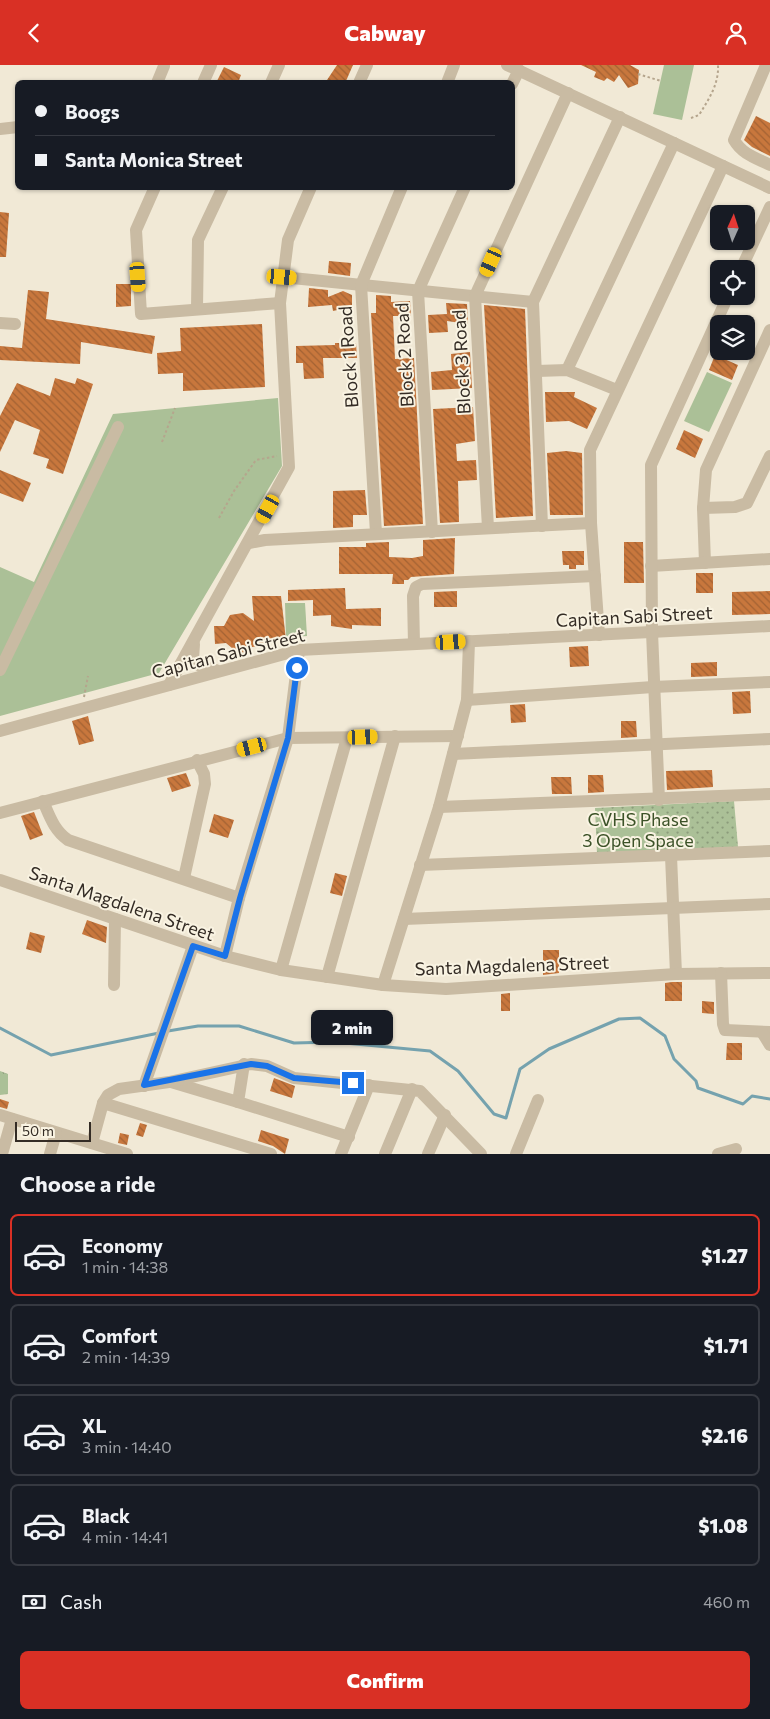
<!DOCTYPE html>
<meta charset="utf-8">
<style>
:root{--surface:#171b24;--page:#20242c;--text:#f1f3f6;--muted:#9ea1a6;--line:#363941;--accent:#d93025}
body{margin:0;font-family:Commissioner,sans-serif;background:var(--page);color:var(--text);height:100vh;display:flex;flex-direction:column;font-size:19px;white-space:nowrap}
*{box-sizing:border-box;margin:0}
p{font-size:16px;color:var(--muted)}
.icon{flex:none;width:28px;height:28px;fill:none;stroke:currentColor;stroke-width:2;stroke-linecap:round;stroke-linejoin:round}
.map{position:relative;height:1089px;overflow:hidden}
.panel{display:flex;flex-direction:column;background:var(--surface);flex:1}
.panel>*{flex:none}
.guide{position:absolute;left:15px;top:15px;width:500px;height:110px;border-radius:8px;box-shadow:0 1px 4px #0004;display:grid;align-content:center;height:110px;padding:0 20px;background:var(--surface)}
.needle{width:32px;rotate:3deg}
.buttons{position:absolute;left:710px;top:140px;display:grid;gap:10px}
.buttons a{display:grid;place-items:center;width:45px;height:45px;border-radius:8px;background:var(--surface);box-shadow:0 1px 4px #0004;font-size:25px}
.scale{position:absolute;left:15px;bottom:12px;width:76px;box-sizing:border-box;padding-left:5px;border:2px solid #342c25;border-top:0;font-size:14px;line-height:18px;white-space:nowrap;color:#342c25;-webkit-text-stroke:4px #f9f3e2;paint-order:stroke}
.end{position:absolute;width:22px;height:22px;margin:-11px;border:6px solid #1a73e8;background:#fff;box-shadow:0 0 0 2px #fff}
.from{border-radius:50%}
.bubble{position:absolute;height:35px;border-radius:8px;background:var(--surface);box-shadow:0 1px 4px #0004;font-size:16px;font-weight:800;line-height:35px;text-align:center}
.car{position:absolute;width:15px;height:30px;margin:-15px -8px;border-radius:6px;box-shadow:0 0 4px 1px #0007;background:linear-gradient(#f5c518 24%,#345 0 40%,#f5c518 0 76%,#345 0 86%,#f5c518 0)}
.guide b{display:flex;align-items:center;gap:18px;height:48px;font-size:19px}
.guide b+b{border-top:1px solid var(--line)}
.guide i{width:12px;height:12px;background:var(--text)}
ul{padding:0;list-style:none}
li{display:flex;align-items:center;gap:15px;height:82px;margin:0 10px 8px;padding:0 10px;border:2px solid var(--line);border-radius:8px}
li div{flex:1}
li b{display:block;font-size:19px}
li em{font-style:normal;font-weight:800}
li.active{border-color:var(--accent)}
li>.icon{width:45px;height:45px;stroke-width:1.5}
h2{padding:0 20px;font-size:22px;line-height:60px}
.pay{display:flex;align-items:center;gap:12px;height:55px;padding:0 20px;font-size:19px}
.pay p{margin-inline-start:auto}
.button{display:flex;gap:10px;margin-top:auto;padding:10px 20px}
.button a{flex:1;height:58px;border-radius:8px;background:var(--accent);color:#fff;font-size:20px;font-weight:800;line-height:58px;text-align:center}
header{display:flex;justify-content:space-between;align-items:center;height:65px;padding:0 20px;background:var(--accent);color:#fff;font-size:22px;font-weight:800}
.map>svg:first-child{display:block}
</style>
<header><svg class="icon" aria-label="back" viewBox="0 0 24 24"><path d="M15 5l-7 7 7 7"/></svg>Cabway<svg class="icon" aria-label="person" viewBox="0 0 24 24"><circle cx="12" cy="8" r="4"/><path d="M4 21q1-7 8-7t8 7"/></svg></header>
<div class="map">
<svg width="770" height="1089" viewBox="0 0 770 1089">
<defs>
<pattern id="grass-tufts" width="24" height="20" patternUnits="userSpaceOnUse" patternTransform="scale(1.25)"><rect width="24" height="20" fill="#abc097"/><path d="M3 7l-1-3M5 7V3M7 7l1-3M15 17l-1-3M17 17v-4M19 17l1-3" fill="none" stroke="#8c9c7b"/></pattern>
<pattern id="park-dots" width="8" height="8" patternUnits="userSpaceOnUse" patternTransform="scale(1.25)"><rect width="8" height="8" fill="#abc097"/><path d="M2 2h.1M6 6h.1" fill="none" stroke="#8c9c7b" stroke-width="1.8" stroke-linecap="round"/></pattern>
<pattern id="building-back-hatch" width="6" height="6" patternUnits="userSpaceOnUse" patternTransform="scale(1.25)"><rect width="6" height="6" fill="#c8773d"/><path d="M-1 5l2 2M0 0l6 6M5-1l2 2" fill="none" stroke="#a36233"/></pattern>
</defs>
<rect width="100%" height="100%" fill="#f1e9d6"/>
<path fill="url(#grass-tufts)" d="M0,1006l8,3v20l-8,1z"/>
<path fill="url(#park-dots)" d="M734,736l4,46 -141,7 -2,-46z"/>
<g fill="#abc097">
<path d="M664,0h30l-12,55 -29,-6z"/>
<path d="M707,307l25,11 -23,49 -25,-11z"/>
<path d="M278,333l4,68 -123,207 -159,43v-149l34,15 79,-168z"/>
<path d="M285,538h20l2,33 -21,1z"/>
<path d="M648,744l2,40 -50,2 -2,-40z"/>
</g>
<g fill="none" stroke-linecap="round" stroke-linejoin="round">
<g stroke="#75a2ae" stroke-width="3">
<path d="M0,963l51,27 108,-22"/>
<path d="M168,966l30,-5h41l55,17 40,-1 96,9 28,20 36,43 12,4 14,-49 29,-20 70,-30 21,-1 25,18 9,23 22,22 2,7 45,16 9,-8 18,3"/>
</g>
</g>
<g fill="url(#building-back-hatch)">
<path d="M337,0h16l-7,16 4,2h-25z"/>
<path d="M581,0h49l9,5 -1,14 -10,4 -9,-13 -5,7 -7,-4 -3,3 -10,-4 2,-5z"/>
<path d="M224,2l17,8 -3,8h-22z"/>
<path d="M756,51l14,7v33l-18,-9 -8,-7z"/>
<path d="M0,147l9,1 -3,44h-6z"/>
<path d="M329,196l22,2 -1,13 -22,-3z"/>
<path d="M116,219h15v22l-15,1z"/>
<path d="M309,223l19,2v7l15,-6 9,4v16l-6,-3 -13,3 -1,-6 -24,2z"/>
<path d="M28,225l21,2 -3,27 109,17 -3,18 -71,-12 -1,22 -80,-4v-14l22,2z"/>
<path d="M376,230l15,1v6l19,-1 1,15h-18l2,43 19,-1 9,166 -39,2 -13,-213h5z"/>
<path d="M446,238l21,1 1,20 -21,-3 1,11 -19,1 -1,-18 19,-1z"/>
<path d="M484,240l41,4 8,207 -37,2z"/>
<path d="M262,259l3,63 -82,4v-18l-25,1 -1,-21 24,-2 -1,-23z"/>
<path d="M335,278h21l1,15h-34l1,20 -20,1 -1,-16h-7v-17l39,-1z"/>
<path d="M470,287l2,36 -40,2 -1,-18 21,-2 -1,-16z"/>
<path d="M715,290l23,10 -6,15 -23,-10z"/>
<path d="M55,313l20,6 2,-6 16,6 -30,90 -17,-6 3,-9 -16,-5 7,-24 -25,-10 -15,32v-36l17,-33 33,13z"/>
<path d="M545,327h30l-1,5 23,11 -10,21 -18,-8 -23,1z"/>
<path d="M473,342l2,34 -19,3 1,17 19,-1 1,20 -19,1 1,41 -19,1 -7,-114z"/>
<path d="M684,365l19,9 -8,19 -19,-9z"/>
<path d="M566,386l16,2 1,62h-33l-3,-62z"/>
<path d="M0,405l31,13 -8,19 -23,-9z"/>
<path d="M365,425l2,25h-14v12l-20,1v-37z"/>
<path d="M455,473l-1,36 -43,3 -3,3h-4v4h-12l1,-10h-54v-27h27v-4l23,-1v15l23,1 11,-2v-16z"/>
<path d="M624,477h19l1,41h-20z"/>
<path d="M562,486h22v14h-8v4h-7v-4h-6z"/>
<rect x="696" y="508" width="17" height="20"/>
<path d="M345,523l1,21 35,-1v18l-29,-1v4l-21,-3v-11l-18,1v-16l-25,1v-11z"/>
<path d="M457,526v16h-23v-15z"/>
<path d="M770,526v23l-38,1v-23z"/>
<path d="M252,531h29l5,44 -21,2 1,3 -14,2 -2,5 -18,1v-5l-6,-5 -11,1 -1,-18h10l6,-11 13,-2 11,8z"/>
<path d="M588,581l1,20 -19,1 -1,-20z"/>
<path d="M717,597v14l-26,1v-14z"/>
<path d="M750,626l1,22 -18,1 -1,-22z"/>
<path d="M525,639l1,18 -15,1 -1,-18z"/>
<path d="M88,651l6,25 -15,4 -7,-24z"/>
<path d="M621,656h15l1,16 -16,1z"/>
<path d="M712,705l1,17 -46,3 -1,-19z"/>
<path d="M186,708l5,13 -19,6 -5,-14z"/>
<path d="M588,710h15l1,17 -16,1z"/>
<path d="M551,712h20l1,17h-20z"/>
<path d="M34,747l9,23 -13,5 -9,-24z"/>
<path d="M214,749l20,6 -6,18 -19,-6z"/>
<path d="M335,808l12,3 -5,20 -12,-3z"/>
<path d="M87,855l20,7 -1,16 -24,-9z"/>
<path d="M30,867l15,4 -4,17 -15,-4z"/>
<path d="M543,885h16v23l-16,2z"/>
<path d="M672,917h10v19h-17v-18z"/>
<path d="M510,928v18h-9v-17z"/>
<path d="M702,936l12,1v12l-12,-1z"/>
<path d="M727,978h15v17h-16z"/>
<path d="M274,1013l21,8 -3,12 -22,-7z"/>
<path d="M0,1034l9,3 -2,7 -7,-2z"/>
<path d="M140,1058l7,2 -4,12 -7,-2z"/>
<path d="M261,1065l28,9 -4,15 -12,-8 -15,-5z"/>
<path d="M120,1068l9,2 -2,10 -9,-2z"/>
</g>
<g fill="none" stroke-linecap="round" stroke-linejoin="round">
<g stroke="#b5a58d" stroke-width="2" stroke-dasharray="2.5 2.5" stroke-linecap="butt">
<path d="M638,9l23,7"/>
<path d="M691,53l8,-3c10,-16 20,-31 19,-50"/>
<path d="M162,377l13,-34"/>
<path d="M219,453l15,-27 22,-31 21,-4"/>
<path d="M84,632l4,-21"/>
</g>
<g stroke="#c9bba3" stroke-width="12">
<path d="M507,0l263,123"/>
<path d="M766,0l-32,75c8,14 22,18 36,25"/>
<path d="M157,18l7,-17"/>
<path d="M203,18l8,-18"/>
<path d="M271,18l8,-18"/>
<path d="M359,18l8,-18"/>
<path d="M447,18l7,-18"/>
<path d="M512,19l7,-14"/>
<path d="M0,64l18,-2"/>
<path d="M155,122l-19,43 5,84 139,-11"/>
<path d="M741,204l29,-62"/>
<path d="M282,212l251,25"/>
<path d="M197,243l1,-68 25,-53"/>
<path d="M0,258l15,1"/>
<path d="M567,305l107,-227"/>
<path d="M537,306l30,-1 50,20"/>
<path d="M703,443l32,-1 12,-4 23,-47"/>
<path d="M542,461l-9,-224 87,-185"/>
<path d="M488,463l-13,-232 93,-203"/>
<path d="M432,467l-14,-241 47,-104"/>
<path d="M376,468l-15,-248 41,-98"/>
<path d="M249,478l16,-3 326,-17"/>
<path d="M705,498l-2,-55 3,-38 64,-140"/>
<path d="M651,501l119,-7"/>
<path d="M599,570l-8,-112 -1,-73 133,-284"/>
<path d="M194,579l-1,15 7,7 16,4"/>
<path d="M414,579l-1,-48 3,-9 6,-3 173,-8"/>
<path d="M0,605l118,-243"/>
<path d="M169,620l120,-218 -9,-164 8,-63 23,-53"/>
<path d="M467,635l186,-13 117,-5"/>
<path d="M0,666l299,-81 471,-24"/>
<path d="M453,689l317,-15"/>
<path d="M659,735l-7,-168 -1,-167 77,-169"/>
<path d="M43,736c7,16 11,29 25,39l171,58"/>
<path d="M439,742l331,-13"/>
<path d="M0,748l288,-75 170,-2"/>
<path d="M671,791l5,118"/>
<path d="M420,800l350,-14"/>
<path d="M184,813l21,-94 -1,-10 -7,-14"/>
<path d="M0,815l225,76 56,14 102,15 63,4 230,-15 94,-1"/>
<path d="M404,854l366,-15"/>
<path d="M225,891l14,-58 49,-160 11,-88"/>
<path d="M281,905l66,-232"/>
<path d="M721,908l2,51 2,6 45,2"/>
<path d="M327,912l68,-241"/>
<path d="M114,920l1,-66"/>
<path d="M383,920l56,-178 28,-107 2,-59"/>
<path d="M762,967l8,13"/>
<path d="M244,999l-6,38 111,35"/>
<path d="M171,1017l67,20"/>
<path d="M144,1021l49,-140"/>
<path d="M103,1038l5,-8 11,-6 50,-7 82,-18 16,2 27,12 126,13 61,63"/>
<path d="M0,1050l127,39"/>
<path d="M92,1078l11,-40 168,51"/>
<path d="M2,1089l10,-35"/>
<path d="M50,1089l6,-21"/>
<path d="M341,1089l28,-69"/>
<path d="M385,1089l27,-65"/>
<path d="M428,1089l17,-39"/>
<path d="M516,1089l22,-54"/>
<path d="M718,1089l18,-5"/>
</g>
</g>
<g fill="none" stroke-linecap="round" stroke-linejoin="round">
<path stroke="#1a73e8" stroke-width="6" d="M297,603l-9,70 -48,160 -15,58 -32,-10 -49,139 107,-21 16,2 27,12 59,5"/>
</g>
<g text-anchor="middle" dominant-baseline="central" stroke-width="4" stroke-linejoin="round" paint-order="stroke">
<g font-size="18" fill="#342c25" stroke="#f9f3e2">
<text transform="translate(404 290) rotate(-93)">Block 2 Road</text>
<text transform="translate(348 292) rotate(-94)">Block 1 Road</text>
<text transform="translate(461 297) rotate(-93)">Block 3 Road</text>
<text transform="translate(634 551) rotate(-3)">Capitan Sabi Street</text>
<text transform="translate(228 588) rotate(-14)">Capitan Sabi Street</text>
<text transform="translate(122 838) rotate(19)">Santa Magdalena Street</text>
<text transform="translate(512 900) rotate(-2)">Santa Magdalena Street</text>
</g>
<g font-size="18" fill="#3c5228" stroke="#f9f3e2">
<text x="638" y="754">CVHS Phase<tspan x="638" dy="21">3 Open Space</tspan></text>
</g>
</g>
</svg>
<div class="buttons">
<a><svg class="needle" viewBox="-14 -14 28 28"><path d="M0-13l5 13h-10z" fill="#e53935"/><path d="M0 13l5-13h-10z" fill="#9ea1a6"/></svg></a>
<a><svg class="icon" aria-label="locate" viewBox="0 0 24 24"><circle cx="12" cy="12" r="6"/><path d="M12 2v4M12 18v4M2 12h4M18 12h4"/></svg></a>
<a><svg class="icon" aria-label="layers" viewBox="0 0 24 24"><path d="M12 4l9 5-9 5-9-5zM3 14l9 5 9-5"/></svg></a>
</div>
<div class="scale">50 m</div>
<i class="end from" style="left:297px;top:603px"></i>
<i class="end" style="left:353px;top:1018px"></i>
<div class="bubble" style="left:311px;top:945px;width:82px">2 min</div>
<i class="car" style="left:491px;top:197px;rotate:204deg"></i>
<i class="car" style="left:138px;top:212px;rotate:176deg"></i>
<i class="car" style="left:282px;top:212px;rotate:95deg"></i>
<i class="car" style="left:268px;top:444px;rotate:209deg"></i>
<i class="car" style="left:451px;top:577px;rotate:87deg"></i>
<i class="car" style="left:363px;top:672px;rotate:88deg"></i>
<i class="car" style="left:252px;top:682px;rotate:256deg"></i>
<div class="guide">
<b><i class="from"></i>Boogs</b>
<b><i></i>Santa Monica Street</b>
</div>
</div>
<section class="panel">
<h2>Choose a ride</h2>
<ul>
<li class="active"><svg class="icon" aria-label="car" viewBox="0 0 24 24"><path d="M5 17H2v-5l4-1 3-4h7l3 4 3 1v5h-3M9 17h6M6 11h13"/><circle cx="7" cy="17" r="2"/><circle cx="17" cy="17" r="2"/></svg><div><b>Economy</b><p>1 min · 14:38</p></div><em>$1.27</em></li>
<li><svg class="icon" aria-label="car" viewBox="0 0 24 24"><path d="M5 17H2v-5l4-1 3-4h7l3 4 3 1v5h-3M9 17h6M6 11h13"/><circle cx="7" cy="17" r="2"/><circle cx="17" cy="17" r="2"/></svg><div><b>Comfort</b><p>2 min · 14:39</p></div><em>$1.71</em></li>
<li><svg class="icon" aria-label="car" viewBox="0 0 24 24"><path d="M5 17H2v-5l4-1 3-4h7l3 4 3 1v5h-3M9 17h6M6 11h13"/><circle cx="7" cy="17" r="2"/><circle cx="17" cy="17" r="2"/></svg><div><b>XL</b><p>3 min · 14:40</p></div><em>$2.16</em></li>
<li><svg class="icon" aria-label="car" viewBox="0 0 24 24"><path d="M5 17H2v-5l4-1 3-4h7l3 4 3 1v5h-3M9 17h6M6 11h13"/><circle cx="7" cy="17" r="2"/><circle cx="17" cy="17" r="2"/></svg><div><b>Black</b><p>4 min · 14:41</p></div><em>$1.08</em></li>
</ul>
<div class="pay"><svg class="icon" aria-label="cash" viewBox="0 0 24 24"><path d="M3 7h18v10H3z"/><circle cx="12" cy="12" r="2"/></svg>Cash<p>460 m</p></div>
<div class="button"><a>Confirm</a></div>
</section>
